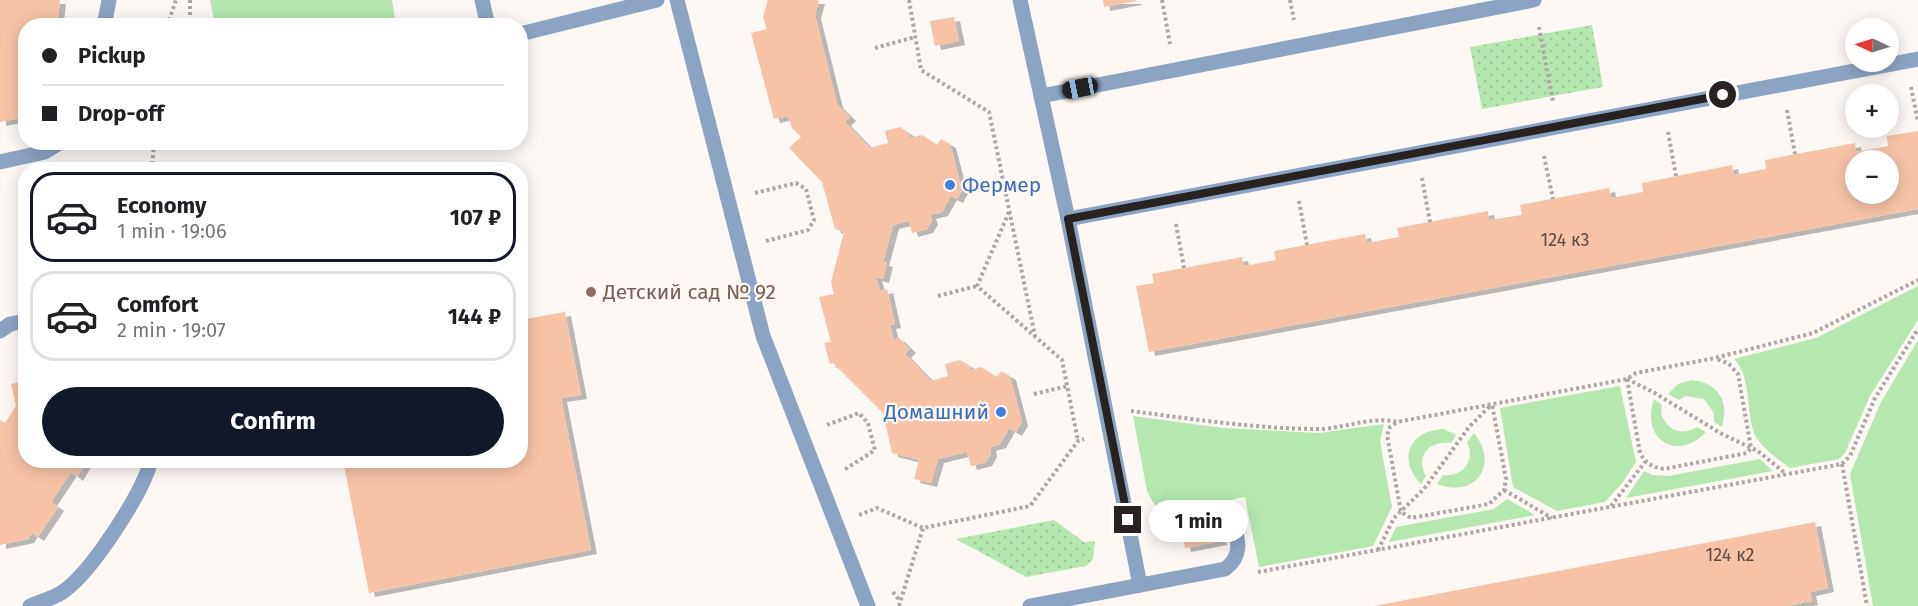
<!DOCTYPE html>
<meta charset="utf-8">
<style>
:root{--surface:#fff;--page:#f2f2f2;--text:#202124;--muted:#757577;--line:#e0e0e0;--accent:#111827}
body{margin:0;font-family:"Fira Sans",sans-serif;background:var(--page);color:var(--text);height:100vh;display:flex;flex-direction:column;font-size:22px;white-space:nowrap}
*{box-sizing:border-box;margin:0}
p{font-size:20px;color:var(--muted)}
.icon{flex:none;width:33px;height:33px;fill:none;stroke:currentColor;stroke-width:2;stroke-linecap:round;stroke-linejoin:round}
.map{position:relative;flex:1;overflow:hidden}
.drawer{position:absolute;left:18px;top:162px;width:510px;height:306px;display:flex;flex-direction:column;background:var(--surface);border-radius:24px;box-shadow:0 3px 15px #0003}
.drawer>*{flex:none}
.top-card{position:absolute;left:18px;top:18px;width:510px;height:132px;border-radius:24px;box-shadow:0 3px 15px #0003;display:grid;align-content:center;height:132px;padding:0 24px;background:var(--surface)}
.needle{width:39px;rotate:274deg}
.buttons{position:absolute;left:1845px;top:18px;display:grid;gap:12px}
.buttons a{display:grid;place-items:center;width:54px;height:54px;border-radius:50%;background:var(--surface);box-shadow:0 3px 15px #0003;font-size:30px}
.end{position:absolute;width:27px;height:27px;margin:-14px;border:8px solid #282320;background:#fff;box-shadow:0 0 0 3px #fff}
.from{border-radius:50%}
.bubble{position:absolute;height:42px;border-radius:21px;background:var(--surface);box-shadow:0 3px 15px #0003;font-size:20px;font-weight:700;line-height:42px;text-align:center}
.car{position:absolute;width:18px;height:36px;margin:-18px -9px;border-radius:8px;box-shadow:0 0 4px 2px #0007;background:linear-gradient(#222 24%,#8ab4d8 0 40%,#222 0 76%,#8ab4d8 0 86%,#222 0)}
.top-card b{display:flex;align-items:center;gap:21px;height:57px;font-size:22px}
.top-card b+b{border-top:2px solid var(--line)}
.top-card i{width:15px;height:15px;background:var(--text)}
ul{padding:10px 0 0;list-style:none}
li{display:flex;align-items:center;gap:18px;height:90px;margin:0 12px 9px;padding:0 12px;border:3px solid var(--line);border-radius:24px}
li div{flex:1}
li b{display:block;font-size:22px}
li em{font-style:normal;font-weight:700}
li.on{border-color:var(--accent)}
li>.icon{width:54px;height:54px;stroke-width:1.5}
.primary-button{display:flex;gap:12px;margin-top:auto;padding:12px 24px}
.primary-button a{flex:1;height:69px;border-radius:36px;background:var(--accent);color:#fff;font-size:24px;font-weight:700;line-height:69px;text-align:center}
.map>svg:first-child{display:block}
</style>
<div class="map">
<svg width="1918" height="606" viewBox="0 0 1918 606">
<defs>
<pattern id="park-dots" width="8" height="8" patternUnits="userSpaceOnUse" patternTransform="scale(1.5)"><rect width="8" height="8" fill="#b4e8af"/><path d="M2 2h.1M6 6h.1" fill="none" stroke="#9bc796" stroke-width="1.8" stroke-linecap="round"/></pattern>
<filter id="shadow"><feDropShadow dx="6" dy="4" stdDeviation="0" flood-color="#0004"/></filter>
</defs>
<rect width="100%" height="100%" fill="#fef8f5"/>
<g fill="#b4e8af">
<path d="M210,0h182l4,25h-181z"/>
<path d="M1918,286v34l-48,76 -25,57 -6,6 -49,9c-11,-8 -24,-17 -32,-28 -14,-19 -4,-61 -24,-81l82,-21z"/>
<path d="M1918,340v266h-45l-23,-132 31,-72z"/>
<path d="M1692,380c26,3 38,21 30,47l-8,-5v-9l-10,-14 -18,-3 -7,4 -11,-6 10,-10z"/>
<path d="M1620,386l16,76 -13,20 -18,20 -48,9 -44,-24 -13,-79z"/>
<path d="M1654,399l8,6 -1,9c7,17 20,22 36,13l9,5c-29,31 -66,7 -52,-33z"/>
<path d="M1133,416l90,12 96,5 65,-9 -4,17 12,66 -19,39 -114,21 -14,-70c-16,3 -71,17 -84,12 -7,-2 -11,-12 -14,-18z"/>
<path d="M1444,429l12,6 -5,8c-22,-3 -36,13 -25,33l-5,8c-24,-25 -12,-54 23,-55z"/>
<path d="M1474,433c26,32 1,66 -37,51l6,-9c20,2 33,-14 24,-33z"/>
<path d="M1760,459l13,12 -147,27 18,-27 8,4 16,1z"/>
<path d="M1507,499l28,16 -146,27 7,-15 98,-18z"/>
</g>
<g fill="url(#park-dots)">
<path d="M1592,25l11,62 -121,22 -12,-62z"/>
<path d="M1054,520l30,22 11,-1 -2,18 -7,7 -60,11 -70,-38z"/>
</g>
<g fill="#f6c3a7" fill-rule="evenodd" filter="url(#shadow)">
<path d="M0,0h60l-3,26h-31v91l-26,5z"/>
<path d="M768,0h51l-4,15 22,89 13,13 -5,5 25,26 18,-5 -3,-12 15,-4 9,6 1,5 12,-3 15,10 4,-6 9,5 12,46 -5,9 -6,-3 -9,16 -12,3 2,6 -5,8 -15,4 -3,-12 -16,4 -10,37 4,1 -4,16 -7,-2 4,14 7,-2 8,35 -5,1 4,16 4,-4 12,12 -5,5 26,27 17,-5 -3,-12 15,-4 9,5 2,5 10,-3 16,10 4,-6 9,5 12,46 -6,10 -7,-4 -9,16 -10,3 1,6 -5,9 -15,4 -4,-14 -29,7 -7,24 -17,-4 5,-19 -27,-7 -9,-40 -50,-50 -3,1 -6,-21 7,-1 -12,-45 15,-3 -3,-12 13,-50 -9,-3 -13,-47 -33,-34 12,-11 -9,-9 -4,-12 -14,3 -23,-86 16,-4 -4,-12z"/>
<path d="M1103,0h33v1l-32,6z"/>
<path d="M954,17l5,24 -24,5 -5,-25z"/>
<path d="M1918,131v78l-769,143 -13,-66 18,-3 -2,-9 90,-17 2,9 32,-6 -2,-9 91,-17 2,9 32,-6 -2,-9 91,-17 1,9 33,-5 -2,-10 89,-17 2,10 32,-6 -1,-9 90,-18 2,10 32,-6 -1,-9 90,-17 1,9 32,-6 -1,-10zM1856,160h32v34h-32z"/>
<path d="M565,312l16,83 -20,3 30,152 -222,43 -26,-133h177v-140z"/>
<path d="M26,381v79h61l-10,17 -6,-5 -20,30 7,5 -20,30 -6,-4 -4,6 -28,6v-125l5,3 11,-17 -5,-22z"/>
<path d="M1214,504l7,37 -36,7 -7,-37z"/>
<path d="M1815,522l13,66 -18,4 2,9 -25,5h-413z"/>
</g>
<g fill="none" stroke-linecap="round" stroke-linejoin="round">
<g stroke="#aca7a4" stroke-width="4" stroke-dasharray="3 3" stroke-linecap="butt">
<path d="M190,0v26"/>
<path d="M909,0l12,70 68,42 46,224"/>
<path d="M1162,0l8,44"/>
<path d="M1290,0l4,20"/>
<path d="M167,26l9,-26"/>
<path d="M1539,27l14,75"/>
<path d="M875,48l40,-11"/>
<path d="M1911,87l7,35"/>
<path d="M1787,110l8,44"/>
<path d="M1668,132l8,44"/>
<path d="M1544,156l9,43"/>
<path d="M152,170l2,-28"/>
<path d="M1422,178l8,44"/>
<path d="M755,193l41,-10 10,6 8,31 -6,10 -42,11"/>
<path d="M1299,201l8,44"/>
<path d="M1009,212l-32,74 85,74 16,81"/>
<path d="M1176,224l8,44"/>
<path d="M938,296l39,-10"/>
<path d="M1627,379l13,74c6,11 12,14 24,16l83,-16 4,-5 -13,-74 -10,-11 -12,-4"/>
<path d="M1627,379l26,13 69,42 36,17 28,23"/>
<path d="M1034,394l34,-8"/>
<path d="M1131,411c62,8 126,18 189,18 26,-1 51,-13 77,-7l230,-43 9,-6 79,-15 98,-25 105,-53"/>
<path d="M1396,423l-6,4 -3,8 14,77 10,6 78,-14 15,-14 2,-11 -14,-75"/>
<path d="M827,425l32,-12 9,10 7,27 -31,20"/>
<path d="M1842,464l25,142"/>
<path d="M1504,490l48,28"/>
<path d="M1611,506l34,-44"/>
<path d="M859,515l18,-7 46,20 107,-22 48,-65 6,-2"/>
<path d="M1378,550l16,-32 30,-29 45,-62 22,-22"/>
<path d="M1258,572l584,-108 8,-8 25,-58 43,-69"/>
<path d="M893,592l7,9"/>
<path d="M899,606l24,-78"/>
</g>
<g stroke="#8ca4c3" stroke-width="15">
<path d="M482,0l6,26"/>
<path d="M677,0l86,336 105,270"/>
<path d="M1020,0l48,219 72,366"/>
<path d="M104,26l5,-26"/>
<path d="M520,34l137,-34"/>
<path d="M1041,96l493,-96"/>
<path d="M0,162l45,-10 16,-10"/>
<path d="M1068,219l850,-160"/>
<path d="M0,331l10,-7 16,-3"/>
<path d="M30,606c11,-5 25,-8 34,-15 28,-20 79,-98 87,-131"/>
<path d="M1030,606l195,-37c22,-16 10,-36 6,-58"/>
</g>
</g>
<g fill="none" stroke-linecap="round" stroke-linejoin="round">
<path stroke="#282320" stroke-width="8" d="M1128,520l-60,-301 655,-124"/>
</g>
<g fill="#3f7fe0" stroke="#fef8f5" stroke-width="2">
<circle cx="950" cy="185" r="6"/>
<circle cx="1001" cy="412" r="6"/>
</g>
<circle fill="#8d6e63" stroke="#fef8f5" stroke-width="2" cx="591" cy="292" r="6"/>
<g text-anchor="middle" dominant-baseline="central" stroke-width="4.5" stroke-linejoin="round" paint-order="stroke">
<g font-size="18" fill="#5c4b42">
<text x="1565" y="240">124 к3</text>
<text x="1730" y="555">124 к2</text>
</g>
<g font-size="21" fill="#366cbe" stroke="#fef8f5" text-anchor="start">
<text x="962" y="185">Фермер</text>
<text x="989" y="412" text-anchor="end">Домашний</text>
</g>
<g font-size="21" fill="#785e54" stroke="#fef8f5" text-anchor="start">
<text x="603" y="292">Детский сад № 92</text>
</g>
</g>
</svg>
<div class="buttons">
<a><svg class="needle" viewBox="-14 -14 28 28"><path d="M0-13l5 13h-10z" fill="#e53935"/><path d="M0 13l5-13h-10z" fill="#757577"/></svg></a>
<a>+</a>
<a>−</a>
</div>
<i class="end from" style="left:1723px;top:95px"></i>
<i class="end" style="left:1128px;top:520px"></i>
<div class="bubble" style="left:1149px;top:500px;width:99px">1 min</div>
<i class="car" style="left:1080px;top:88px;rotate:259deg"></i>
<div class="top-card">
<b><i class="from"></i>Pickup</b>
<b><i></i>Drop-off</b>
</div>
<section class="drawer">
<ul>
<li class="on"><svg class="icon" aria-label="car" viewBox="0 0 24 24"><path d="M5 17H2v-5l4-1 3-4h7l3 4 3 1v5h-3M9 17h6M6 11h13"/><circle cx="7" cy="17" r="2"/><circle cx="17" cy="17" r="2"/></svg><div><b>Economy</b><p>1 min · 19:06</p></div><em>107 ₽</em></li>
<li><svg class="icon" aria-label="car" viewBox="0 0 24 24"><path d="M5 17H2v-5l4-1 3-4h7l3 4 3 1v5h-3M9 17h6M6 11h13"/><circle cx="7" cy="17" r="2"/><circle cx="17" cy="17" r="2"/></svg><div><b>Comfort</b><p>2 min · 19:07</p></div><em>144 ₽</em></li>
</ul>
<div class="primary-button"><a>Confirm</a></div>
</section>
</div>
